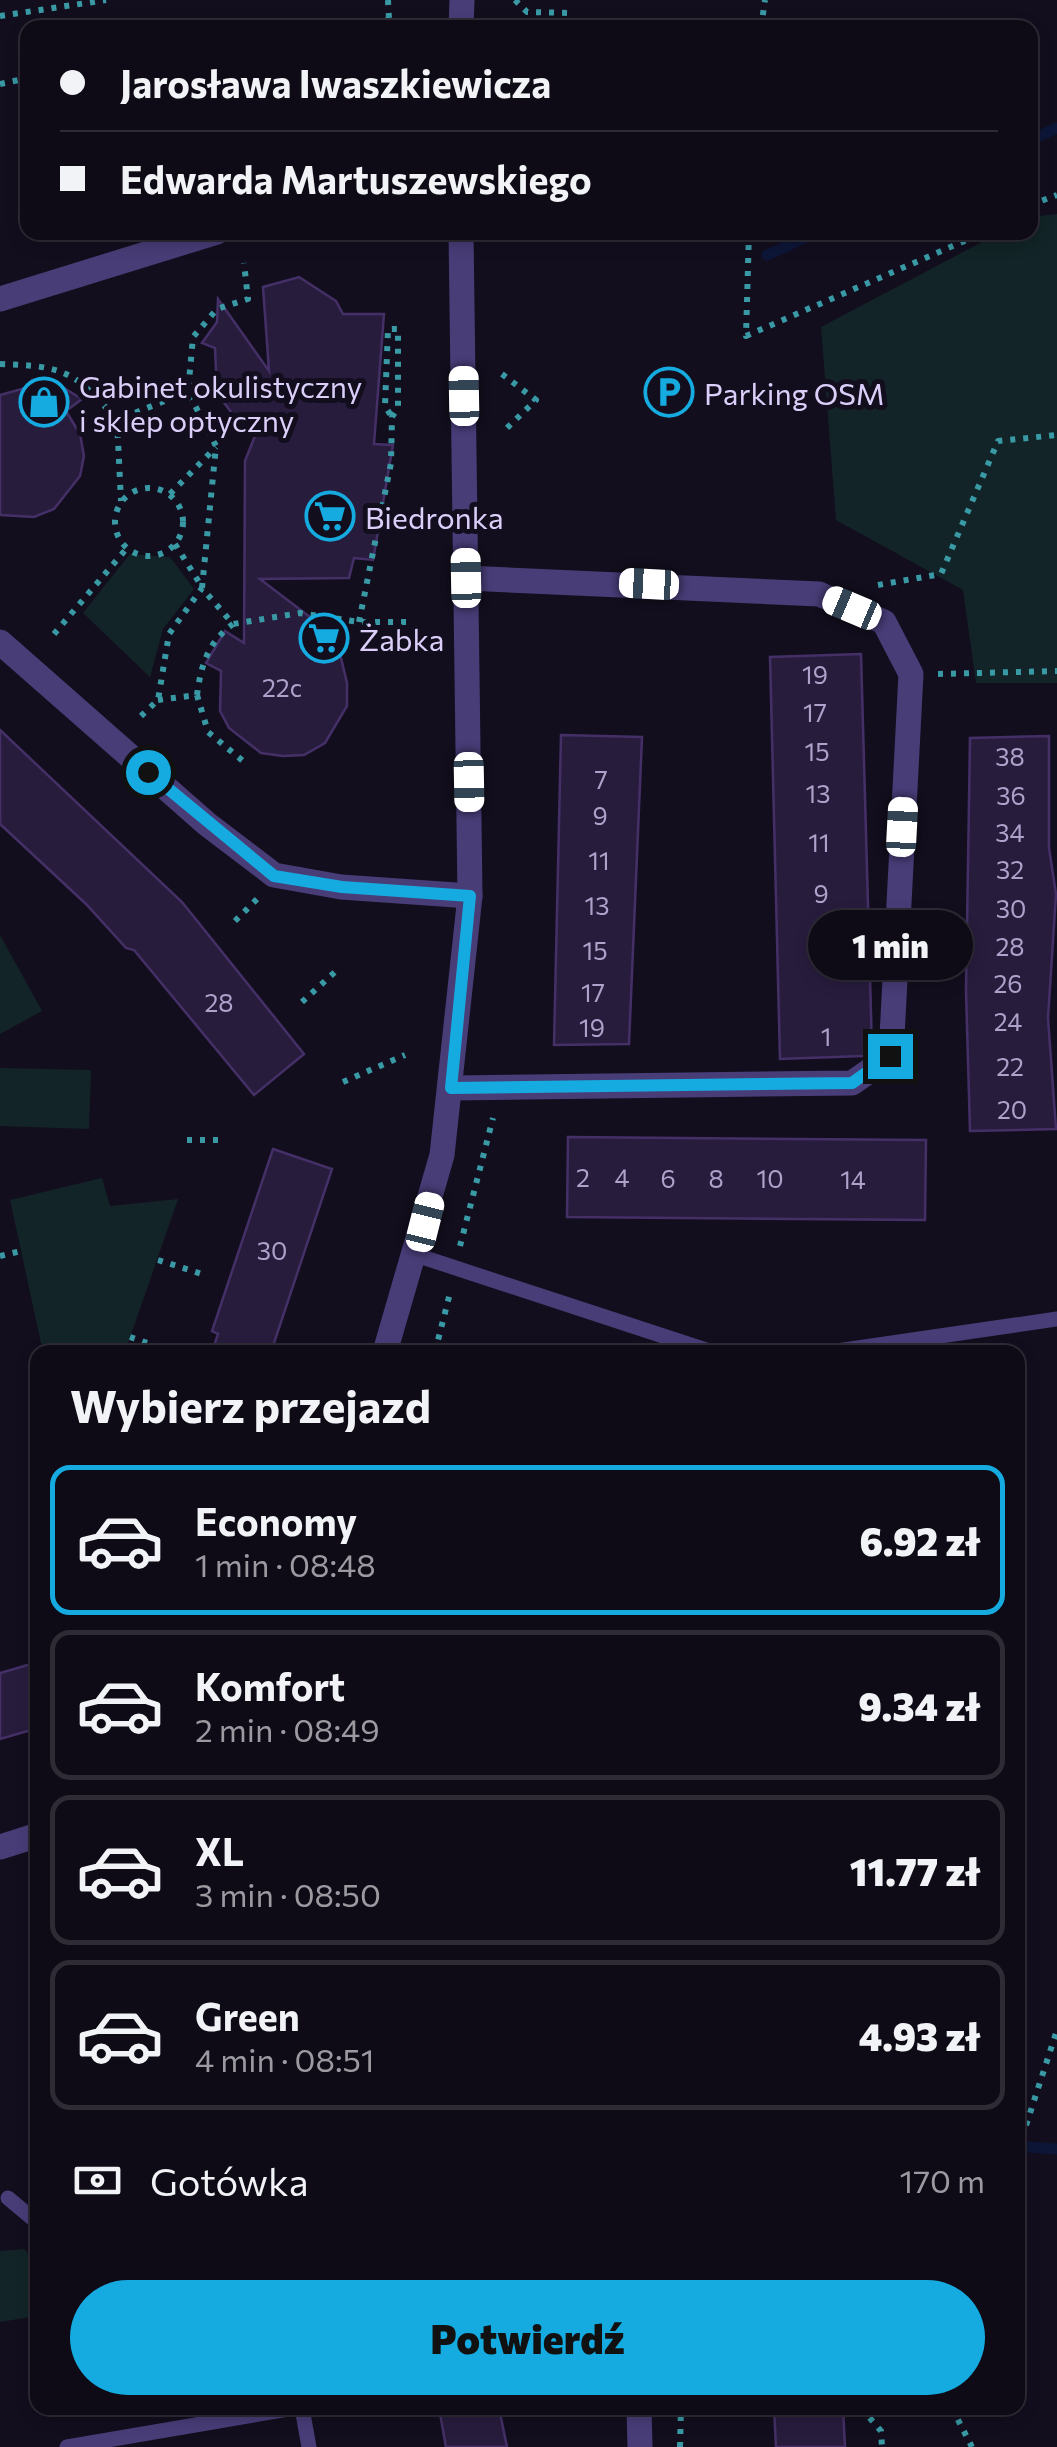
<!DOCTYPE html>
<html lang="pl">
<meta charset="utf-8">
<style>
:root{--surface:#0e0a16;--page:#17131f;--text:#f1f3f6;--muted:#9b9aa1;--line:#2e2b35;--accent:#16abe0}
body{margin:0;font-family:Commissioner,sans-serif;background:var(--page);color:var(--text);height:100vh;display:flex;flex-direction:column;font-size:38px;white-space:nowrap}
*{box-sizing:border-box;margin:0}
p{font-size:32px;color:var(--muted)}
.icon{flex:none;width:55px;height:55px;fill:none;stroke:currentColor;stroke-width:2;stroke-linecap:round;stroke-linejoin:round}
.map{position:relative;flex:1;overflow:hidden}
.details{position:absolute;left:30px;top:1345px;width:995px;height:1070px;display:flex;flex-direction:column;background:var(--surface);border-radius:20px;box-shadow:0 5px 15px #0003,0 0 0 2px var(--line)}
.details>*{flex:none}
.guide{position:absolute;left:20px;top:20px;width:1018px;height:220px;border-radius:20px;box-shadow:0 5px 15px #0003,0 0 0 2px var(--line);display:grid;align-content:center;height:220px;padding:0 40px;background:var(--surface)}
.end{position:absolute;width:45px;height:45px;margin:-22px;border:12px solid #16abe0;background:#111;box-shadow:0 0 0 5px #111}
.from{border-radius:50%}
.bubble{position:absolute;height:70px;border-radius:35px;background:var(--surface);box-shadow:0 5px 15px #0003,0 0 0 2px var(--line);font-size:32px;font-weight:800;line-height:70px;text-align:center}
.car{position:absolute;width:30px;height:60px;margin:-30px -15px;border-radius:12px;box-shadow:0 0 8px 2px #0007;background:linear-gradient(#fff 24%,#345 0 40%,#fff 0 76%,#345 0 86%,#fff 0)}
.guide b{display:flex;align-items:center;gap:35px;height:95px;font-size:38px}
.guide b+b{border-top:2px solid var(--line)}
.guide i{width:25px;height:25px;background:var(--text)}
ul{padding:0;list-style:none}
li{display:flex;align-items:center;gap:30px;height:150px;margin:0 20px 15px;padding:0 20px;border:5px solid var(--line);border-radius:20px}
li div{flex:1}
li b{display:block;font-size:38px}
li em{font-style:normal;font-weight:800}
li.selected{border-color:var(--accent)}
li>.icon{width:90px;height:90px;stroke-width:1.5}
h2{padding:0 40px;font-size:45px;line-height:120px}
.pay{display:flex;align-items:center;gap:25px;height:110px;padding:0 40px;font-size:38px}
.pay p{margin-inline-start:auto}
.primary-button{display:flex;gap:20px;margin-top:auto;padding:20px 40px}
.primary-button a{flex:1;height:115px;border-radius:60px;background:var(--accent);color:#111;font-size:40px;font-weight:800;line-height:115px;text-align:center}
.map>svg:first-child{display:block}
</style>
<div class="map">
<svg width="1057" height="2447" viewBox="0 0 1057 2447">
<rect width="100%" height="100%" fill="#130e1e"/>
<g fill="#122427">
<path d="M1057,214v469h-81l-13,-93 -127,-70 -15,-193 178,-94 31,-1v-15z"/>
<path d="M130,554l40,3 24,32 -31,40 -13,48 -67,-64z"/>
<path d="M0,935l42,76 -42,23z"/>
<path d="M0,1068l91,2 -2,59 -89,-3z"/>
<path d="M102,1178l8,28 68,-7 -53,153h-82l-33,-152z"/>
<path d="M24,2249l13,14v53l-37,6v-71z"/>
</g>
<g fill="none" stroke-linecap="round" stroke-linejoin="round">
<g stroke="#0d1637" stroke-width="11">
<path d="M1030,140l27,-12"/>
<path d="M767,255l51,-23"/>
<path d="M1027,2147l30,2"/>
</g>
</g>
<g fill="#281c3d" stroke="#443067" stroke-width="2.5">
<path d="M299,277l37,24 7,13h41l-10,130 19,1 -20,115 -19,-2 -5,20 -89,1 76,58 11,46v23l-22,37 -21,12 -21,1 -22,-3 -32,-25 -9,-17 1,-40 -15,-8 19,-32 19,12 1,-182 12,-30 -23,-15 -17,-23 -2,-45 -13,-5 15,-21 1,-23 51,72 -6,-84z"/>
<path d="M49,379l33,20 -16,12 14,23 4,22 -4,20 -26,33 -20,8 -34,-2v-120l29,-8 3,-7z"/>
<path d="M861,654l11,395 -9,7 -83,3 -10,-402z"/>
<path d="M0,730l182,172 122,152 -50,41 -120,-145 -8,-2 -40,-44 -86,-80z"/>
<path d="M561,735l81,2 -13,307 -75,1z"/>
<path d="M1049,736v112l7,46 -8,124 8,111 -86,2 -4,-140 4,-253z"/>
<path d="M568,1137l358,3 -1,80 -358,-3z"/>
<path d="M273,1149l59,20 -61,183h-59l6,-18 -6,-3z"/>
<path d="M38,1662v66l-38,11v-66z"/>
<path d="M439,2408h60l8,39h-61z"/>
<path d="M774,2408h69l2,39h-69z"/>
</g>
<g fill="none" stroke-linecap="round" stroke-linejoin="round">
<g stroke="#399aa5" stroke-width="6" stroke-dasharray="5 8" stroke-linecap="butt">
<path d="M388,0l1,19"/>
<path d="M515,0l12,12 44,1"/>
<path d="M0,16l106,-16"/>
<path d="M373,28l16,-9 1,9"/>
<path d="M761,28l4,-28"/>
<path d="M0,84l28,-6"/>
<path d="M1030,205l27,-10"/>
<path d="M749,232l-3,104 239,-104"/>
<path d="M0,364c65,2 74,7 117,56l70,-28"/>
<path d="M502,374l34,26 -30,29"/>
<path d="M117,420l4,81"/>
<circle cx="149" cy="522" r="34"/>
<path d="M170,494l46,-47"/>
<path d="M175,544l27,43"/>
<path d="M878,585l63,-11 57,-133 59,-6"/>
<path d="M202,588l14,-142 -28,-54 5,-55 24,-28 31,-10 -4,-36"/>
<path d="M359,622l32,-159 1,-46 6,-10v-78h-10l-3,77 7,11"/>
<path d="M54,634l73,-86"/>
<path d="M938,674l119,-3"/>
<path d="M197,695l11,37 35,29"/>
<path d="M158,700l39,-5c4,-30 11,-53 36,-71"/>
<path d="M141,716l17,-16 11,-66 33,-46 31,36 67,-11 59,9h52"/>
<path d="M235,921l24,-24"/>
<path d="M302,1002l34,-31"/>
<path d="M343,1082l62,-27"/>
<path d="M187,1140h34"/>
<path d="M460,1246l33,-128"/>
<path d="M0,1256l21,-5"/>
<path d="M158,1260l47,15"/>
<path d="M130,1337l43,15"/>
<path d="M435,1352l15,-59"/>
<path d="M1018,2150l39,-120"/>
<path d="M861,2408l20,23 1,16"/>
<path d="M952,2408l20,39"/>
<path d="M680,2447l1,-39"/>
</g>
<g stroke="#493d78" stroke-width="15">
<path d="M416,1255l296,97"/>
<path d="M714,1352l123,-1 220,-32"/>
<path d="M8,2198l30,25"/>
<path d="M302,2408l7,39"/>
<path d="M67,2447l227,-39"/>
</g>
<g stroke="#493d78" stroke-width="25">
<path d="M461,28l1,-28"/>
<path d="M0,299l217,-67"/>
<path d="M0,642l207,182 67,51 67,12 129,9"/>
<path d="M451,1088l401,-5 39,-27 20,-382 -27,-52 -65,-28 -353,-16"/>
<path d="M385,1352l57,-197 28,-259 -9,-664"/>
<path d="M0,1847l38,-12"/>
<path d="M639,2408l1,39"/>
</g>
</g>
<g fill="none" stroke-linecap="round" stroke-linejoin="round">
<path stroke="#16abe0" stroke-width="12" d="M148,772l126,104 68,11 128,9 -19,192 401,-5 38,-27"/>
</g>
<defs>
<g id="parking-ring" transform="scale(2.5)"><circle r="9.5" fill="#130e1e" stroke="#16abe0" stroke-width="1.5"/><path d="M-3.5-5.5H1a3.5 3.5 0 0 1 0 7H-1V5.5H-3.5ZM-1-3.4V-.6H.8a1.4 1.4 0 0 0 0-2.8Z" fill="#16abe0"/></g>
<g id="shop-ring" transform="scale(2.5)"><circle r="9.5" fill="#130e1e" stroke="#16abe0" stroke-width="1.5"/><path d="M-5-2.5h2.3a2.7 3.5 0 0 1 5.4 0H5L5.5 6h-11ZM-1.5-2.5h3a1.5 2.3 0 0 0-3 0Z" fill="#16abe0"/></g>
<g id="supermarket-ring" transform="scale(2.5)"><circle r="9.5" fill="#130e1e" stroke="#16abe0" stroke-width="1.5"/><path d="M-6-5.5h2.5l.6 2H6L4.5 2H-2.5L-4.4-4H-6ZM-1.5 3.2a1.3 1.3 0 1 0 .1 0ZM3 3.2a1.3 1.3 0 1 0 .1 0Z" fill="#16abe0"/></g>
</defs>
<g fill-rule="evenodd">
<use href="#parking-ring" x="669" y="392"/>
<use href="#shop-ring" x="44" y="402"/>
<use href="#supermarket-ring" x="330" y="516"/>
<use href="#supermarket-ring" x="324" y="638"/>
</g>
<g text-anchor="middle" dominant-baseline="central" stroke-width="10" stroke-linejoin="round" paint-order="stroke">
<g font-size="25" fill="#aea2cb">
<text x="815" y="674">19</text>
<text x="282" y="687">22c</text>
<text x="815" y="712">17</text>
<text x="817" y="751">15</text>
<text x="1010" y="756">38</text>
<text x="601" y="779">7</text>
<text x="818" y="793">13</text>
<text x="1011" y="795">36</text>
<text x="600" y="815">9</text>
<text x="1010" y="832">34</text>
<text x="819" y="842">11</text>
<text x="599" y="860">11</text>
<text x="1010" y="869">32</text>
<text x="821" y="893">9</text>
<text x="597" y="905">13</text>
<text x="1011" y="908">30</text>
<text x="1010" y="946">28</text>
<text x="595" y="950">15</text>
<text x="1008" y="983">26</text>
<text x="593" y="992">17</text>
<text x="219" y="1002">28</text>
<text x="1008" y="1021">24</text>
<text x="592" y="1027">19</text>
<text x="826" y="1036">1</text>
<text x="1010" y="1066">22</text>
<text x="1012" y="1109">20</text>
<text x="583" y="1177">2</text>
<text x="622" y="1177">4</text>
<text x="668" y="1178">6</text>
<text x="716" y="1178">8</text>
<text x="770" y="1178">10</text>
<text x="853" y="1179">14</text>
<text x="272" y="1250">30</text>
</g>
<g font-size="30" fill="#dbcffa" stroke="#130e1e" text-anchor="start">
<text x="79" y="385">Gabinet okulistyczny<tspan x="79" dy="34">i sklep optyczny</tspan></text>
<text x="704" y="392">Parking OSM</text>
<text x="365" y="516">Biedronka</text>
<text x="359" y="638">Żabka</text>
</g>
</g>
</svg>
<i class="end from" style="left:148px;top:772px"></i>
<i class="end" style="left:890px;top:1056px"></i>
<div class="bubble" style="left:808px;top:910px;width:165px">1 min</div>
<i class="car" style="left:464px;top:396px;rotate:359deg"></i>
<i class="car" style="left:466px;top:578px;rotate:359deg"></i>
<i class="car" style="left:649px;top:584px;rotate:273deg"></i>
<i class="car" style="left:852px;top:608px;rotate:293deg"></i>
<i class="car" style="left:469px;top:782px;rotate:179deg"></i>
<i class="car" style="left:902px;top:827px;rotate:3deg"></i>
<i class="car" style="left:425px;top:1222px;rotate:14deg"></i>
<div class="guide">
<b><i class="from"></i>Jarosława Iwaszkiewicza</b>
<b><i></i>Edwarda Martuszewskiego</b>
</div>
<section class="details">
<h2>Wybierz przejazd</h2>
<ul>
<li class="selected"><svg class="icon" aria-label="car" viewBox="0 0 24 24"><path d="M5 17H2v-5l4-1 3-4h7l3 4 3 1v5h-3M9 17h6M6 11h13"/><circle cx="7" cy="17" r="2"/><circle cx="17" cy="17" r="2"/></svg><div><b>Economy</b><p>1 min · 08:48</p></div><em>6.92 zł</em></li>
<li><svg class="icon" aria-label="car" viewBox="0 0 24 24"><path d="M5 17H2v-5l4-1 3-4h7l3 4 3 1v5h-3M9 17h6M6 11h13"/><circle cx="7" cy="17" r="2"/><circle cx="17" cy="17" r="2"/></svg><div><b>Komfort</b><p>2 min · 08:49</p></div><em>9.34 zł</em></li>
<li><svg class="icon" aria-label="car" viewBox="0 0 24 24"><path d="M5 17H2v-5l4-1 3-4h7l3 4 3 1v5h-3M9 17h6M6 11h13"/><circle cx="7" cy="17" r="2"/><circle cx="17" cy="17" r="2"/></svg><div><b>XL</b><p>3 min · 08:50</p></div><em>11.77 zł</em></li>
<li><svg class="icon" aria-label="car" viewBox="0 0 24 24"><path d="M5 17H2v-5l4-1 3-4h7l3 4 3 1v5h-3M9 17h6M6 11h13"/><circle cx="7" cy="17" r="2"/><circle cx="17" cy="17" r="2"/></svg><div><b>Green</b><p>4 min · 08:51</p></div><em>4.93 zł</em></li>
</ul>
<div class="pay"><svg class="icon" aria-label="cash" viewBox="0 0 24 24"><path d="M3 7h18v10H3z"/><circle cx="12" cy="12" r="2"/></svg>Gotówka<p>170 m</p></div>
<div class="primary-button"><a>Potwierdź</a></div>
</section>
</div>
